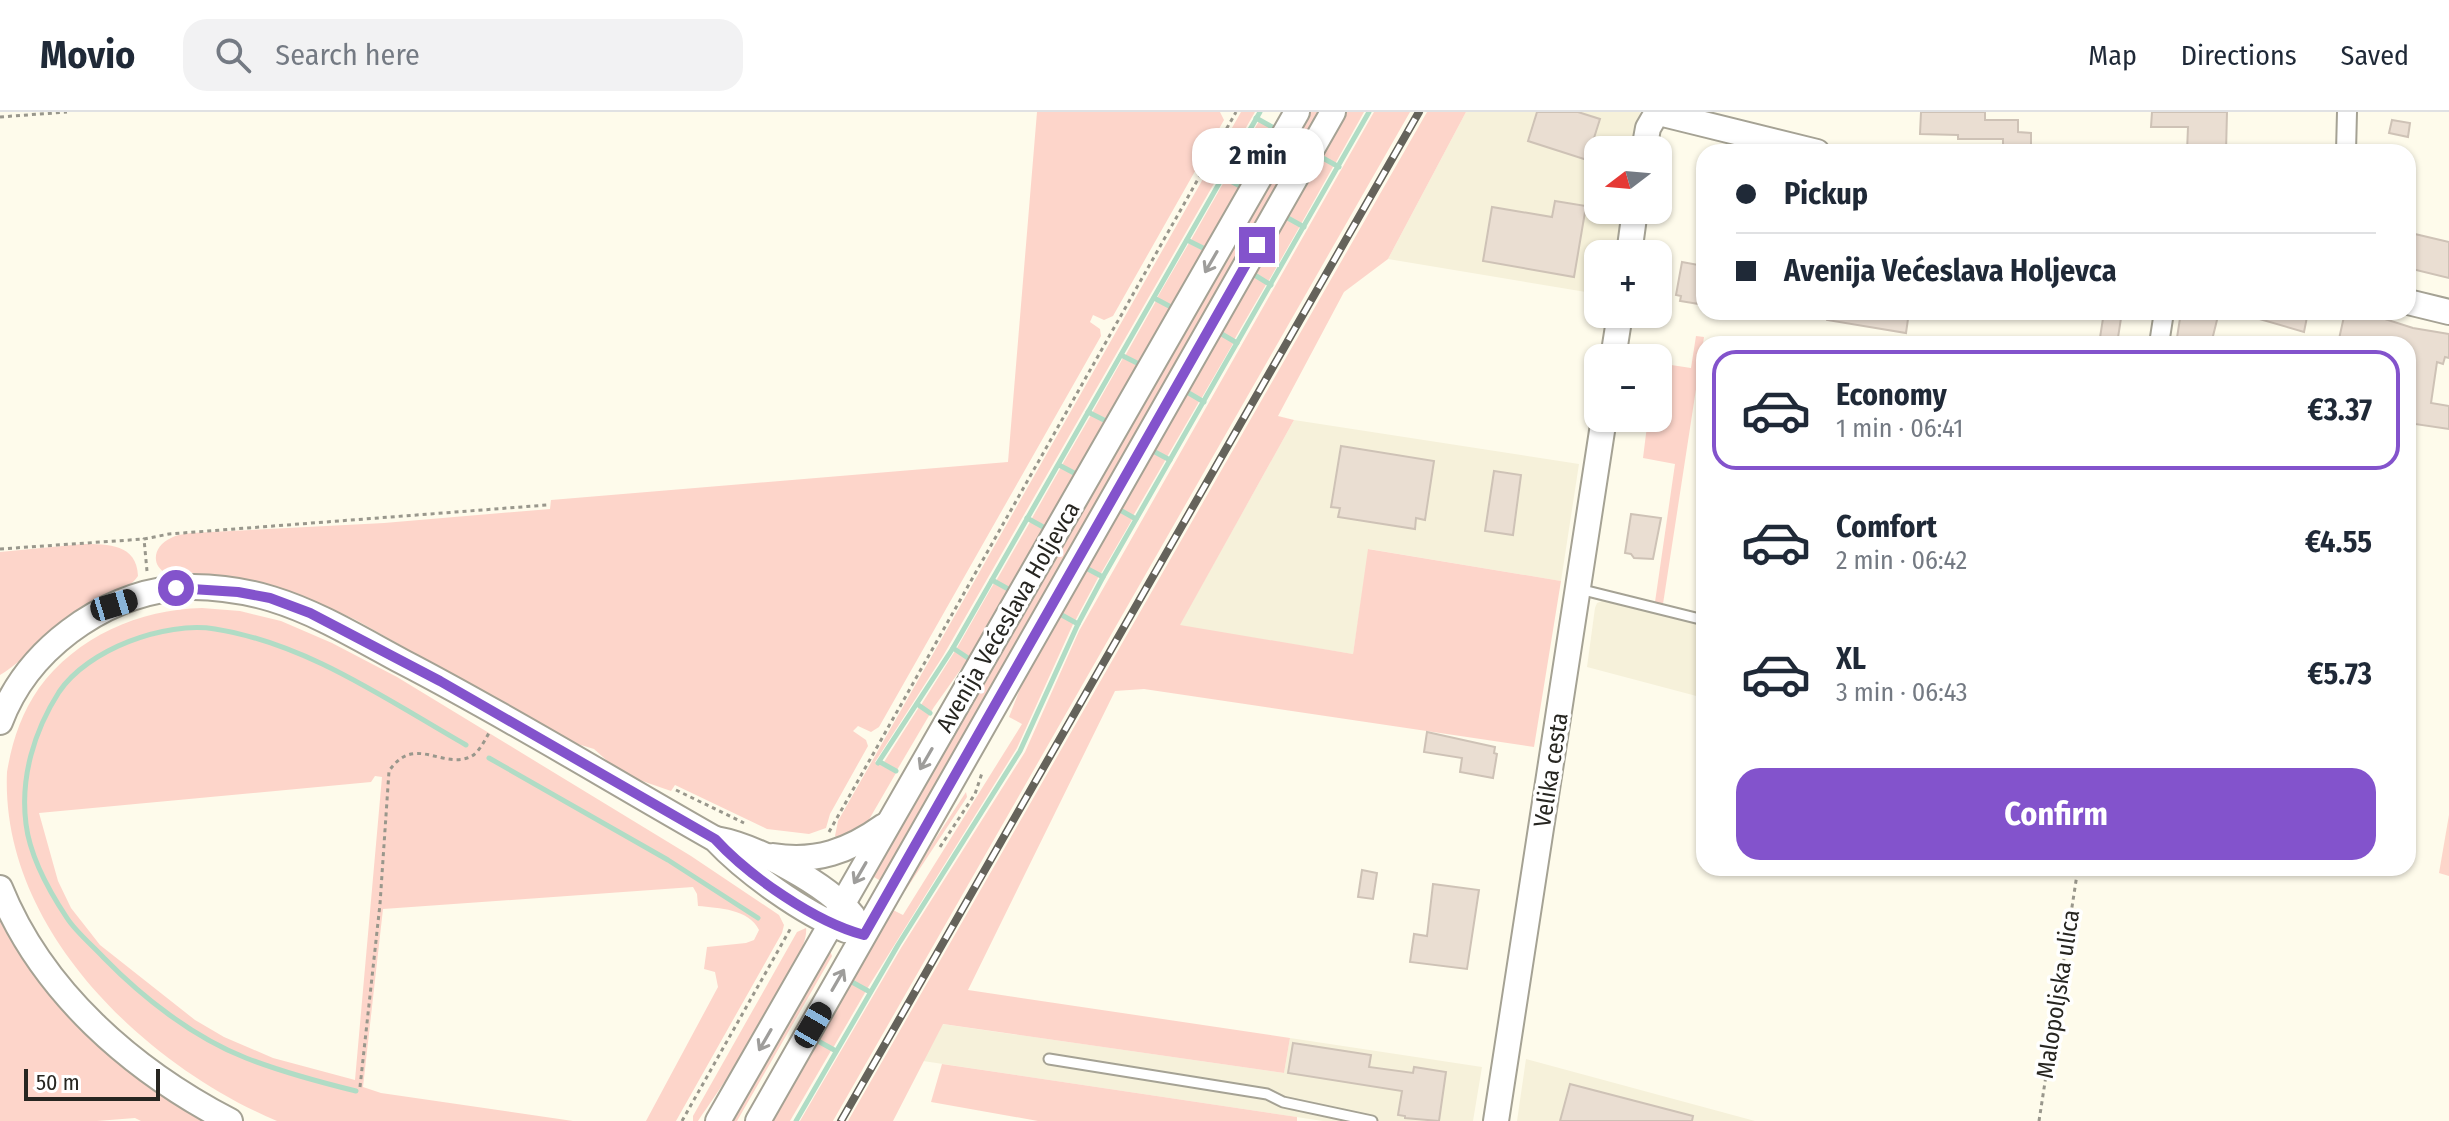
<!DOCTYPE html>
<meta charset="utf-8">
<style>
:root{--surface:#fff;--page:#f2f2f3;--text:#1f2937;--muted:#747a83;--line:#e0e1e3;--accent:#8353cc}
body{margin:0;font-family:"Fira Sans Condensed",sans-serif;background:var(--page);color:var(--text);height:100vh;display:flex;flex-direction:column;font-size:30px;white-space:nowrap}
*{box-sizing:border-box;margin:0}
p{font-size:26px;color:var(--muted)}
.icon{flex:none;width:44px;height:44px;fill:none;stroke:currentColor;stroke-width:2;stroke-linecap:round;stroke-linejoin:round}
.map{position:relative;flex:1;overflow:hidden}
.sheet{position:absolute;left:1696px;top:224px;width:720px;height:540px;display:flex;flex-direction:column;background:var(--surface);border-radius:24px;box-shadow:0 2px 6px #0004}
.sheet>*{flex:none}
.banner{position:absolute;left:1696px;top:32px;width:720px;height:176px;border-radius:24px;box-shadow:0 2px 6px #0004;display:grid;align-content:center;height:176px;padding:0 40px;background:var(--surface)}
.needle{width:52px;rotate:254deg}
.buttons{position:absolute;left:1584px;top:24px;display:grid;gap:16px}
.buttons a{display:grid;place-items:center;width:88px;height:88px;border-radius:16px;background:var(--surface);box-shadow:0 2px 6px #0004;font-size:40px}
.scale{position:absolute;left:24px;bottom:20px;width:136px;box-sizing:border-box;padding-left:8px;border:4px solid #272621;border-top:0;font-size:22px;line-height:28px;white-space:nowrap;color:#272621;-webkit-text-stroke:6px #fff;paint-order:stroke}
.end{position:absolute;width:36px;height:36px;margin:-18px;border:10px solid #8353cc;background:#fff;box-shadow:0 0 0 4px #fff}
.from{border-radius:50%}
.bubble{position:absolute;height:56px;border-radius:24px;background:var(--surface);box-shadow:0 2px 6px #0004;font-size:26px;font-weight:700;line-height:56px;text-align:center}
.car{position:absolute;width:24px;height:48px;margin:-24px -12px;border-radius:10px;box-shadow:0 0 6px 2px #0007;background:linear-gradient(#222 24%,#8ab4d8 0 40%,#222 0 76%,#8ab4d8 0 86%,#222 0)}
.banner b{display:flex;align-items:center;gap:28px;height:76px;font-size:30px}
.banner b+b{border-top:2px solid var(--line)}
.banner i{width:20px;height:20px;background:var(--text)}
ul{padding:14px 0 0;list-style:none}
li{display:flex;align-items:center;gap:24px;height:120px;margin:0 16px 12px;padding:0 24px;border:4px solid transparent;border-radius:24px}
li div{flex:1}
li b{display:block;font-size:30px}
li em{font-style:normal;font-weight:700}
li.on{border-color:var(--accent)}
li>.icon{width:72px;height:72px;stroke-width:1.5}
.cta{display:flex;gap:16px;margin-top:auto;padding:16px 40px}
.cta a{flex:1;height:92px;border-radius:24px;background:var(--accent);color:#fff;font-size:32px;font-weight:700;line-height:92px;text-align:center}
header{display:flex;align-items:center;gap:48px;box-sizing:border-box;height:112px;padding:0 40px;background:var(--surface);border-bottom:2px solid var(--line)}
header strong{font-size:38px}
nav{display:flex;gap:44px;margin-inline-start:auto;font-size:28px}
.search{width:560px;height:72px;background:var(--page);display:flex;align-items:center;gap:20px;box-sizing:border-box;padding:0 28px;border-radius:24px;color:var(--muted);font-size:30px}
.map>svg:first-child{display:block}
</style>
<header>
<strong>Movio</strong>
<div class="search"><svg class="icon" aria-label="search" viewBox="0 0 24 24"><circle cx="10" cy="10" r="6"/><path d="M15 15l6 6"/></svg>Search here</div>
<nav><a>Map</a><a>Directions</a><a>Saved</a></nav>
</header>
<div class="map">
<svg width="2449" height="1009" viewBox="0 0 2449 1009">
<rect width="100%" height="100%" fill="#fefbeb"/>
<g fill="#f6f1da">
<path d="M1466,0h174l-5,38h-37v60h27l-6,44h-21v40l-210,-35z"/>
<path d="M1294,308l285,44 -18,117 -192,-32 -16,105 -174,-28z"/>
<path d="M1607,487l97,26v73l-117,-31 8,-59 2,-5z"/>
<path d="M942,912l342,49 6,-35 192,29 -9,54h-150l-400,-60z"/>
<path d="M1526,947l229,62h-238z"/>
</g>
<g fill="#fdd5ca" fill-rule="evenodd">
<path d="M1037,0h183l4,8 -111,196 -9,4 -11,-5 -3,7 10,7 1,7 -222,391 -8,5 -13,-6 -5,5 13,9 2,6 -38,68 -4,14 -17,6 -42,-5 -92,-44 -4,6 -49,-17 -28,-25 -23,-7 -215,-122 -53,-24 -44,-14 -91,-8c-19,-8 -14,-29 3,-36 5,-3 14,-4 20,-5l193,-10 166,-14 1,-9 457,-38z"/>
<path d="M1241,0h14l-312,544 -68,106 21,11 -29,50h-4l1,4 -21,16 -8,-7 3,-15z"/>
<path d="M1308,0h13l-440,769 -9,-5z"/>
<path d="M1346,0h18l-29,52 -14,-8z"/>
<path d="M1374,0h36l-577,1009h-33l101,-173 124,-196 54,-121z"/>
<path d="M1427,0h39l-78,147 -44,33 -66,124 16,4 -114,205 173,29 15,-105 193,32 -27,166 -390,-58 -29,2 -147,299 322,48 -6,35 -341,-49 -50,97h-45z"/>
<path d="M1259,9l14,8 -32,56 -14,-8z"/>
<path d="M1320,46l14,7 -33,59 -14,-8z"/>
<path d="M1225,68l15,7 -34,61 -15,-8z"/>
<path d="M1286,106l14,8 -32,56 -15,-9z"/>
<path d="M1189,131l14,7 -30,56 -16,-8z"/>
<path d="M1253,164l14,7 -33,57 -14,-8z"/>
<path d="M1156,189l14,7 -30,54 -15,-6z"/>
<path d="M1220,223l14,7 -33,57 -14,-8z"/>
<path d="M1696,224l8,1 -41,267 -8,-2 20,-138 -32,-6 5,-40h10v-55l33,5z"/>
<path d="M1123,246l15,7 -30,54 -16,-6z"/>
<path d="M1186,281l14,7 -33,57 -14,-8z"/>
<path d="M1091,303l14,7 -28,51 -15,-8z"/>
<path d="M1153,340l13,7 -33,57 -13,-8z"/>
<path d="M1061,355l14,9 -29,51 -15,-7z"/>
<path d="M1119,399l14,7 -33,57 -14,-8z"/>
<path d="M1030,410l14,7 -33,60 -15,-8z"/>
<path d="M83,432c25,0 54,0 55,32 -12,18 -42,23 -60,34 -30,18 -49,48 -78,65v-123z"/>
<path d="M1086,457l13,7 -24,45 -15,-9z"/>
<path d="M994,471l15,8 -40,66 -12,-9z"/>
<path d="M202,496l38,3 41,10 51,22 65,34 294,179 88,59 5,10 -2,8 -106,188h-30l72,-134 -3,-15 -11,-3 3,-22 39,-4 8,-3 5,-10c-10,-21 -40,-22 -61,-24l-1,-12 -4,-7 -310,22 -20,178 18,6 192,28h-296c-129,-54 -277,-190 -270,-349 5,-30 14,-58 32,-84 37,-51 101,-79 163,-80zM375,664l7,1 -27,303 -82,-22 -49,-21 -29,-17 -95,-75 -29,-37 -13,-27 -19,-68 332,-31z"/>
<path d="M1059,503l15,7 -57,126 -150,241 -15,-9 39,-71 12,6 119,-191 -13,-7 16,-41z"/>
<path d="M955,539l13,8 -34,48 -3,5 -10,-7z"/>
<path d="M919,595l11,7 -33,56 -13,-8z"/>
<path d="M966,680l1,5 -62,94 -3,-1z"/>
<path d="M2449,703v61l-10,-3z"/>
<path d="M0,809c51,89 116,147 204,200h-63l-6,-3 -38,3h-97z"/>
<path d="M806,816c5,30 -87,162 -108,193h-5v-5l104,-184z"/>
<path d="M830,839l2,5 -95,165h-5z"/>
<path d="M851,871l15,8 -33,57 -15,-9z"/>
<path d="M818,930l14,7 -42,72h-18z"/>
<path d="M942,952l355,53v4h-259l-107,-19z"/>
</g>
<g fill="none" stroke-linecap="round" stroke-linejoin="round">
<g stroke="#b0dcc5" stroke-width="5">
<path d="M1256,6l18,10"/>
<path d="M1321,45l18,10"/>
<path d="M1223,65l17,9"/>
<path d="M1286,105l18,10"/>
<path d="M1187,128l18,9"/>
<path d="M1253,162l18,11"/>
<path d="M1154,186l17,9"/>
<path d="M1220,221l17,10"/>
<path d="M1121,243l18,9"/>
<path d="M1187,280l17,10"/>
<path d="M1088,300l18,9"/>
<path d="M1153,339l17,9"/>
<path d="M1059,353l17,9"/>
<path d="M1120,398l16,9"/>
<path d="M1027,406l18,10"/>
<path d="M1086,456l17,9"/>
<path d="M992,468l18,10"/>
<path d="M1060,502l18,10"/>
<path d="M953,536l15,10"/>
<path d="M917,592l13,9"/>
<path d="M489,646l179,102 90,58"/>
<path d="M880,650l16,9"/>
<path d="M878,651l75,-115 307,-536"/>
<path d="M852,870l18,10"/>
<path d="M818,929l18,10"/>
<path d="M356,979c-37,-9 -74,-19 -110,-33 -53,-21 -103,-60 -142,-100 -12,-13 -28,-26 -37,-40 -18,-27 -37,-61 -41,-94 -6,-46 8,-93 33,-132 29,-43 106,-71 156,-63 91,14 172,71 251,116"/>
<path d="M796,1009l102,-176 122,-194 58,-127 25,-47 266,-465"/>
</g>
</g>
<g fill="#eaded2" stroke="#cec2b6" stroke-width="2">
<path d="M1537,0h41l22,7 -13,41 -59,-19z"/>
<path d="M1921,0h64v8h33v12l13,1v19h-28v-13h-45v-4l-38,-1z"/>
<path d="M2152,0h75l-1,40h-39l1,-25h-37z"/>
<path d="M2392,8l18,3 -2,14 -19,-4z"/>
<path d="M1555,89l31,5 -12,71 -91,-16 9,-54 60,10z"/>
<path d="M2415,122l34,8v36l-41,-10z"/>
<path d="M1682,150l22,4 -5,38 -19,-3 1,-5 -5,-1z"/>
<path d="M1827,200h82l-3,21 -79,-13z"/>
<path d="M2104,200h18l-5,32h-18z"/>
<path d="M2181,200h38l-8,32h-35z"/>
<path d="M2257,200h51l-4,20 -48,-14z"/>
<path d="M2345,200h18l50,16 36,6v24l-4,-1 -2,7 -6,-2 -6,41 18,3v23l-41,-6v-79h-46l-23,-5z"/>
<path d="M1341,334l93,15 -9,59 -9,-2 -1,11 -77,-12 2,-9 -9,-1z"/>
<path d="M1494,359l27,4 -8,60 -28,-4z"/>
<path d="M1631,402l30,4 -8,41 -19,-1 -3,-4 -6,-1z"/>
<path d="M1427,620l68,15 -1,6 3,1 -4,24 -33,-6 2,-14 -38,-6z"/>
<path d="M1362,758l15,3 -4,26 -15,-2z"/>
<path d="M1433,772l46,6 -12,79 -57,-7 4,-28 13,2z"/>
<path d="M1293,931l78,12 -2,12 44,6 1,-6 32,5 -7,49 -34,-3v-2l-7,-1 4,-24 -114,-18z"/>
<path d="M1570,972l123,32 -1,5h-132z"/>
</g>
<g fill="none" stroke-linecap="round" stroke-linejoin="round">
<g stroke="#a5a294" stroke-width="13">
<g id="lane">
<path d="M1579,477l125,31"/>
<path d="M1049,947l218,35 16,8 89,19"/>
</g>
</g>
<g stroke="#a5a294" stroke-width="22">
<g id="street">
<path d="M2346,40l1,-40"/>
<path d="M2159,232l5,-32"/>
</g>
</g>
<g stroke="#a5a294" stroke-width="28">
<g id="secondary">
<path d="M1644,38l4,-22 7,-12 8,-2 154,38"/>
<path d="M1629,142l6,-44"/>
<path d="M2408,190l41,10"/>
<path d="M1613,246l7,-44"/>
<path d="M0,610c27,-72 100,-125 175,-134 30,-3 68,2 97,11 46,14 88,40 131,63 106,55 208,118 312,177 31,33 88,74 131,91"/>
<path d="M716,727c40,7 111,45 137,77"/>
<path d="M773,744c43,7 76,-5 111,-30"/>
<path d="M0,776c42,104 132,182 230,233"/>
<path d="M718,1009l579,-1009"/>
<path d="M758,1009l575,-1009"/>
<path d="M1496,1009l108,-703"/>
</g>
</g>
<g stroke="#99978c" stroke-width="3" stroke-dasharray="4 4" stroke-linecap="butt">
<path d="M0,5l67,-5"/>
<path d="M0,437l144,-10"/>
<path d="M147,459l-3,-32 25,-5 378,-29"/>
<path d="M676,678l68,33"/>
<path d="M829,720l407,-720"/>
<path d="M940,735l35,-53 7,-21"/>
<path d="M360,975l20,-183 9,-133c25,-37 52,-2 81,-14 9,-4 14,-16 19,-24"/>
<path d="M682,1009l110,-195"/>
<path d="M2039,1009l39,-253"/>
</g>
<use href="#lane" stroke="#fff" stroke-width="9"/>
<use href="#street" stroke="#fff" stroke-width="18"/>
<use href="#secondary" stroke="#fff" stroke-width="24"/>
<g stroke="#65635b" stroke-width="8">
<path id="rail" d="M841,1009l578,-1009"/>
</g>
<use href="#rail" stroke="#fff" stroke-width="5" stroke-dasharray="15" stroke-linecap="butt"/>
</g>
<defs><path id="oneway-shaft" d="M-6 0H5M1.5-3L5.5 0L1.5 3" fill="none" stroke-width="1.6" stroke-linecap="round" stroke-linejoin="round" transform="scale(2)"/></defs>
<g stroke="#9e9d9b">
<use href="#oneway-shaft" transform="translate(1211 150) rotate(120)"/>
<use href="#oneway-shaft" transform="translate(926 647) rotate(120)"/>
<use href="#oneway-shaft" transform="translate(860 761) rotate(120)"/>
<use href="#oneway-shaft" transform="translate(838 868) rotate(-60)"/>
<use href="#oneway-shaft" transform="translate(765 928) rotate(120)"/>
</g>
<g fill="none" stroke-linecap="round" stroke-linejoin="round">
<path stroke="#8353cc" stroke-width="10" d="M176,476l62,4 32,6 40,15 130,68 275,158c34,37 100,83 149,96l393,-690"/>
</g>
<g text-anchor="middle" dominant-baseline="central" stroke-width="7" stroke-linejoin="round" paint-order="stroke">
<g font-size="24" fill="#272621" stroke="#fff">
<text transform="translate(1008 505) rotate(-60)">Avenija Većeslava Holjevca</text>
<text transform="translate(1551 658) rotate(-81)">Velika cesta</text>
<text transform="translate(2058 882) rotate(-81)">Malopoljska ulica</text>
</g>
</g>
</svg>
<div class="buttons">
<a><svg class="needle" viewBox="-14 -14 28 28"><path d="M0-13l5 13h-10z" fill="#e53935"/><path d="M0 13l5-13h-10z" fill="#747a83"/></svg></a>
<a>+</a>
<a>−</a>
</div>
<div class="scale">50 m</div>
<i class="end from" style="left:176px;top:476px"></i>
<i class="end" style="left:1257px;top:133px"></i>
<div class="bubble" style="left:1192px;top:16px;width:132px">2 min</div>
<i class="car" style="left:114px;top:493px;rotate:73deg"></i>
<i class="car" style="left:813px;top:913px;rotate:30deg"></i>
<div class="banner">
<b><i class="from"></i>Pickup</b>
<b><i></i>Avenija Većeslava Holjevca</b>
</div>
<section class="sheet">
<ul>
<li class="on"><svg class="icon" aria-label="car" viewBox="0 0 24 24"><path d="M5 17H2v-5l4-1 3-4h7l3 4 3 1v5h-3M9 17h6M6 11h13"/><circle cx="7" cy="17" r="2"/><circle cx="17" cy="17" r="2"/></svg><div><b>Economy</b><p>1 min · 06:41</p></div><em>€3.37</em></li>
<li><svg class="icon" aria-label="car" viewBox="0 0 24 24"><path d="M5 17H2v-5l4-1 3-4h7l3 4 3 1v5h-3M9 17h6M6 11h13"/><circle cx="7" cy="17" r="2"/><circle cx="17" cy="17" r="2"/></svg><div><b>Comfort</b><p>2 min · 06:42</p></div><em>€4.55</em></li>
<li><svg class="icon" aria-label="car" viewBox="0 0 24 24"><path d="M5 17H2v-5l4-1 3-4h7l3 4 3 1v5h-3M9 17h6M6 11h13"/><circle cx="7" cy="17" r="2"/><circle cx="17" cy="17" r="2"/></svg><div><b>XL</b><p>3 min · 06:43</p></div><em>€5.73</em></li>
</ul>
<div class="cta"><a>Confirm</a></div>
</section>
</div>
